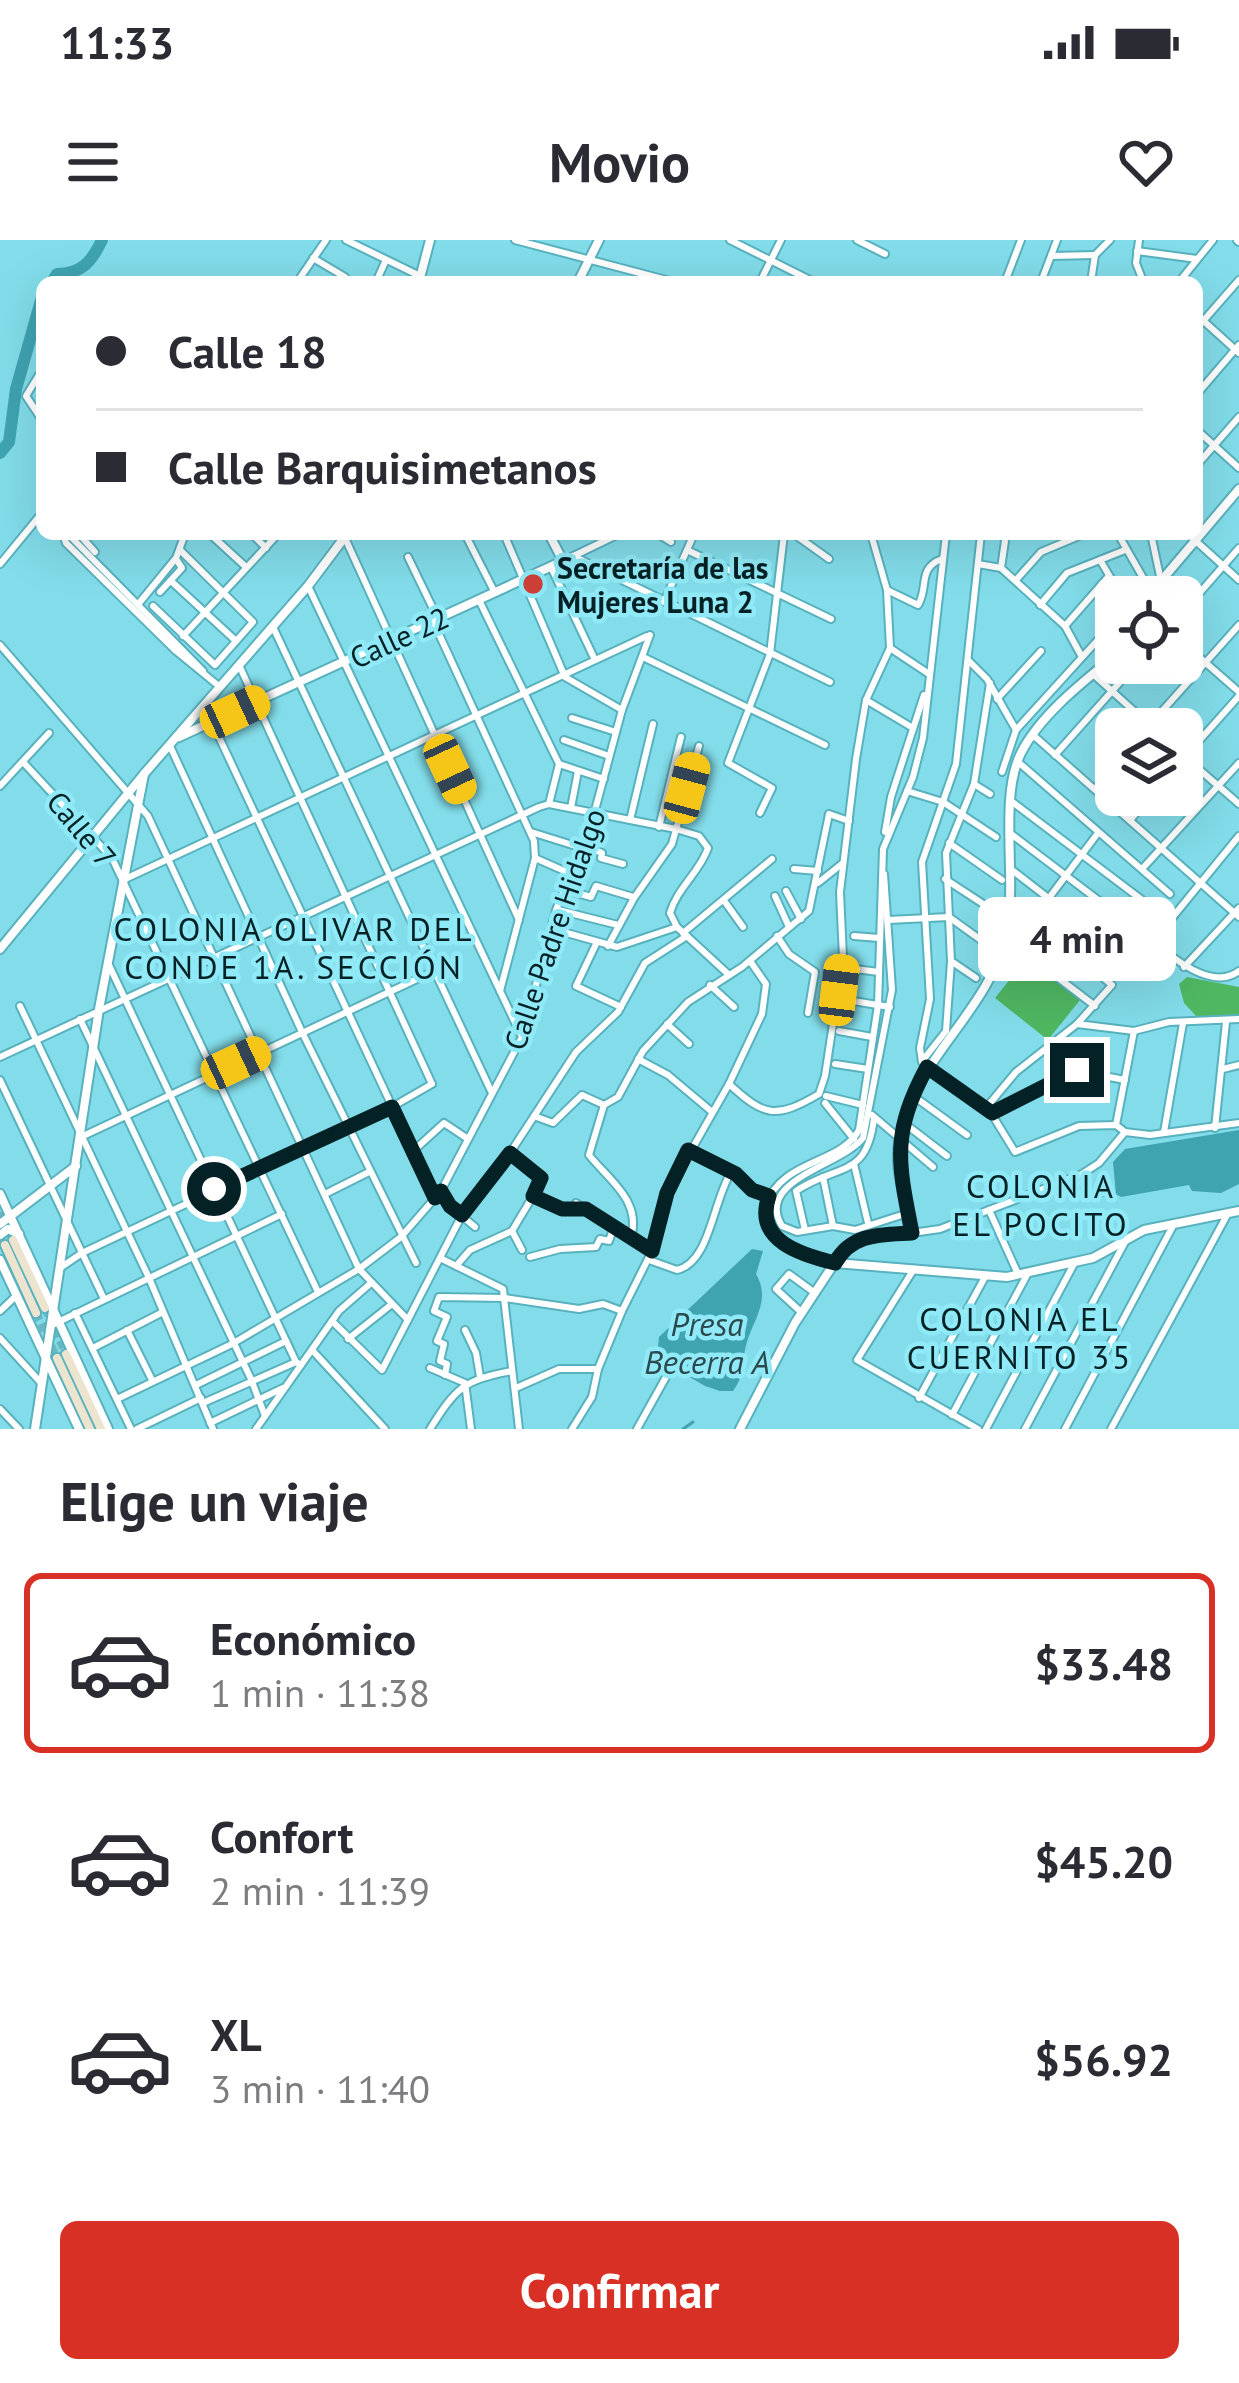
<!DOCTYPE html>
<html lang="es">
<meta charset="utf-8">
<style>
:root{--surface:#fff;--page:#f2f2f3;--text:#2b2b33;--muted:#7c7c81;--line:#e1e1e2;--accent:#d93025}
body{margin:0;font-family:"PT Sans",sans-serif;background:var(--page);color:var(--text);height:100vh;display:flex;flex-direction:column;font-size:45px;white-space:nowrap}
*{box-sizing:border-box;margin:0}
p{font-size:39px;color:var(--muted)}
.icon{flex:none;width:66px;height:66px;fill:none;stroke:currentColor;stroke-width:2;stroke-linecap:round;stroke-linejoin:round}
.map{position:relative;height:1189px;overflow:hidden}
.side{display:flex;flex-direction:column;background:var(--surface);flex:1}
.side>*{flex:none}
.hud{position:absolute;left:36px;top:36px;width:1167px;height:264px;border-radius:18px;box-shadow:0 12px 48px #0002;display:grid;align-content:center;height:264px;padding:0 60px;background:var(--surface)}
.tools{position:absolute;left:1095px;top:336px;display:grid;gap:24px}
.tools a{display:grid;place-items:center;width:108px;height:108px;border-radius:18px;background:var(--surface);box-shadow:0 12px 48px #0002;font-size:60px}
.end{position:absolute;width:54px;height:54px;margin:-27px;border:15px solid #042125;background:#fff;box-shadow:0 0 0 6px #fff}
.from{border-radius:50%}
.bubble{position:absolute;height:84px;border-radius:18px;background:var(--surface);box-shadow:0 12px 48px #0002;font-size:39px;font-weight:600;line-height:84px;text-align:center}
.car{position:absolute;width:36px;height:72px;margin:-36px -18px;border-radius:15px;box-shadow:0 0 9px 3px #0007;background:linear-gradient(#f5c518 24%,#345 0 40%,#f5c518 0 76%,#345 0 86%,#f5c518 0)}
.hud b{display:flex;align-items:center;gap:42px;height:114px;font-size:45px}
.hud b+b{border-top:3px solid var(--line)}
.hud i{width:30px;height:30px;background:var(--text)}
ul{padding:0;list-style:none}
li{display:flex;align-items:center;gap:36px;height:180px;margin:0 24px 18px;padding:0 36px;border:6px solid transparent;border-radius:18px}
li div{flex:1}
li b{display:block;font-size:45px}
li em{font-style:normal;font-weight:600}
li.active{border-color:var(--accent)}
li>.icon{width:108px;height:108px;stroke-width:1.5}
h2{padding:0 60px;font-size:54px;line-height:144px}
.primary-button{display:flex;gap:24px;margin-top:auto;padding:24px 60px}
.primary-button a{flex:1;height:138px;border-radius:18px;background:var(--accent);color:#fff;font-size:48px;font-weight:600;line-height:138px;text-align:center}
.status{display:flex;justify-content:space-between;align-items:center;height:84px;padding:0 60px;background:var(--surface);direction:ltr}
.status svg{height:33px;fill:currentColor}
header{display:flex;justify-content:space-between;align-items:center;height:156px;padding:0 60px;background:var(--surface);font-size:54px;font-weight:600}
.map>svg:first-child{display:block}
</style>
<div class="status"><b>11:33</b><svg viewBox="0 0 49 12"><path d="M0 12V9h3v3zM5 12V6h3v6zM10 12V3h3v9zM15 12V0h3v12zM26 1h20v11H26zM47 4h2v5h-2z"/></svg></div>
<header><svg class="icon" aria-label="menu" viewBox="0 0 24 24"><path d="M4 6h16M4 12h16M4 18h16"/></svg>Movio<svg class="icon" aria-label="heart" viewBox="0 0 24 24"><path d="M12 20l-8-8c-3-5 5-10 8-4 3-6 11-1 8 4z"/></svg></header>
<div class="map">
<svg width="1239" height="1189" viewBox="0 0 1239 1189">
<rect width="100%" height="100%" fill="#82dce9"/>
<g fill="#4fb762">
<path d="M1027,718l53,42 -32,40 -53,-42z"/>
<path d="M1187,737l52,10v28l-42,2 -13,-14 -5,-19z"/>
</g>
<g fill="#3fa3b0">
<path d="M1239,890v54l-18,9 -29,-2 -3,-6 -68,12 -5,-3 -3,-32 12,-13z"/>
<path d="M752,1009l11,2 -7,23c15,26 -2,44 -9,68 -6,19 -1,32 -14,49h-13l-15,-5 -48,-28 2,-21z"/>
</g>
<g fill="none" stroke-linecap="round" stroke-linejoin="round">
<g stroke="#3fa3b0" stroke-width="3">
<path d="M1074,943l18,13 23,-2"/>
<path d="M683,1189l10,-7"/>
</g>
<g stroke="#3fa3b0" stroke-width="12">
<path d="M52,42l5,-8c25,0 35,-13 45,-34"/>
<path d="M0,213l9,-11 7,-53 26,-92"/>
</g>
<g stroke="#69b7c2" stroke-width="8" stroke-dasharray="8 4" stroke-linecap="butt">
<path d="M0,972l13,28"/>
<path d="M45,1068l21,46"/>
<path d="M36,1073l21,45"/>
</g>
<g stroke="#58b2be" stroke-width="10">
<g id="minor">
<path d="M346,0l74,36"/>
<path d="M515,0l159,42"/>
<path d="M730,0l84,42"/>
<path d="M857,0l28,14"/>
<path d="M1139,0l-3,23 7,18 6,1"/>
<path d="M1137,11l60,8"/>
<path d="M1051,16l44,-1"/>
<path d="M313,18l32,19"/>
<path d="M300,38l26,-38"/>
<path d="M200,42l1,-1"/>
<path d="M376,42l10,-22"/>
<path d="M760,42l21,-42"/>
<path d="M1005,42l16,-42"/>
<path d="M1041,42l16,-42"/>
<path d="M1091,42l4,-27 15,-15"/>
<path d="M1179,42l34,-42"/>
<path d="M1197,75l42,38"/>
<path d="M1197,88l42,-48"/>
<path d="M42,130l-16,26 16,24"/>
<path d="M1197,154l42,-49"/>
<path d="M1197,190l42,38"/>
<path d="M1197,225l42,-48"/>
<path d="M63,294l3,9 110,108 44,36"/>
<path d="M68,294l135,137"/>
<path d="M79,294l16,18"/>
<path d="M210,294l36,33"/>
<path d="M252,294l14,14"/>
<path d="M465,294l30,59"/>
<path d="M504,294l61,143 57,33"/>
<path d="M658,294l13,8"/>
<path d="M794,294l35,25"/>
<path d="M981,294l-25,230 -34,98 8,137 -10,49 2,14 69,51 24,39 64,-26 37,-1 9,7 25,3 89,-12"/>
<path d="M1118,294l36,63"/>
<path d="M1151,294l10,47"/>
<path d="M1188,294l51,46"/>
<path d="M345,298l174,382"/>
<path d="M687,310l144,69"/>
<path d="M573,316l257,126"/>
<path d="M408,317l30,62"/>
<path d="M1100,320l22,37"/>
<path d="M563,321l56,-27"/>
<path d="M0,324l42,-51"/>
<path d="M978,324l23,4 5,-34"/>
<path d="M551,327l44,93"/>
<path d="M1001,328l64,58 17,31"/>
<path d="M1016,340l25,-28 43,-18"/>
<path d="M171,341l65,60"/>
<path d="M308,346l212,447"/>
<path d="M887,350l31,15c11,-17 -1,-37 24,-46"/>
<path d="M160,352l22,-24 -6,-9"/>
<path d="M479,360l80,164 -10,40"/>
<path d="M140,362l36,-44 9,-24"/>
<path d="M664,362l30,-68"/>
<path d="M1040,365l27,-32 58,-23"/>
<path d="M153,366l62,59 38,-43 -73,-72"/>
<path d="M1182,373l57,-65"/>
<path d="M433,381l101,220 1,17 -35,133"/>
<path d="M1065,386l43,-49"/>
<path d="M273,387l218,464"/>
<path d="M183,396l95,-102"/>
<path d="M1182,402l57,50"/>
<path d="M0,405l148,171 211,453 49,51"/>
<path d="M890,408l39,26"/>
<path d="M643,417l182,88"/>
<path d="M968,420l19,19 29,51"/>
<path d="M1093,434l61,55"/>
<path d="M997,459l44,-48"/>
<path d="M866,460l47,28"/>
<path d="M204,465l231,493"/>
<path d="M572,478l44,14"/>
<path d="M1146,489l93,-104"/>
<path d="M1033,495l206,182"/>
<path d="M564,500l45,16"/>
<path d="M170,506l132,286 114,231"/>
<path d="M1055,515l82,-92"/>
<path d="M1185,517l54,47"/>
<path d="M1182,520l57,-64"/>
<path d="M1017,521l153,133"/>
<path d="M23,522l89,96 206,434"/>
<path d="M559,524l45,15"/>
<path d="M1002,532l14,-42 100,-110"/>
<path d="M974,544l16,10"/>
<path d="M0,546l49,-53"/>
<path d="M1095,549l21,-25"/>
<path d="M907,551l36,11 53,35"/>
<path d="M1011,561l143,108"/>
<path d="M571,568l7,-37"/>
<path d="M760,573l12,-25 -44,-25 42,-109 14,-120"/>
<path d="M630,580l23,-96"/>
<path d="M1130,580l22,-25"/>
<path d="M659,587l22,-90"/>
<path d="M531,592l48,15"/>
<path d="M885,592l6,-35 33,-102"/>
<path d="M1011,594l112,85"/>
<path d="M1239,596l-85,104c18,19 59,51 85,31"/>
<path d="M949,603l53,37"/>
<path d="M581,604l21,9 -1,5 22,6"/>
<path d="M535,618l34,15"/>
<path d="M794,629l24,2"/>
<path d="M1142,629l97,-106"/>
<path d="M1012,630l101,78"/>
<path d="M884,634l8,116 -29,148c-22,28 -109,42 -81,88l15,6 36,-6 22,4 53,-17"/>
<path d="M945,639l55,36"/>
<path d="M123,640l524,-244"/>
<path d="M818,643l25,-20"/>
<path d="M563,649l28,8 5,-11 37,11"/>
<path d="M786,651l15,28"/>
<path d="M775,656l14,31"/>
<path d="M725,662l18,25"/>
<path d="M558,670l60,15"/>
<path d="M888,680l61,-3 43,31"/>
<path d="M556,690l61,17 60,-20"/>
<path d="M683,693l89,-74"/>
<path d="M777,696l12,18 26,18 -7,41"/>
<path d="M854,696l25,2"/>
<path d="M1006,698l89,68"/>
<path d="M597,702l-21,44 45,21"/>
<path d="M1015,703l83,-110"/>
<path d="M608,706l26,-48 38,-54 27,-98"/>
<path d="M951,721l25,17"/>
<path d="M108,723l188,399 5,3"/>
<path d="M1184,727l55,-59"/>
<path d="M847,728l32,4"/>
<path d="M710,745l24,22"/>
<path d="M847,760l43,7"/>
<path d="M20,766l129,272 64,151"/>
<path d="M80,779l171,360 14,37"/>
<path d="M667,784l22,20"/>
<path d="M1077,784l57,7 35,-9 70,-3"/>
<path d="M839,791l33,6"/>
<path d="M0,817l539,-250 10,-3 127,25 23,7 9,12c-8,24 -31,40 -38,65l7,14 51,47"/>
<path d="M638,819l30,16 43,36"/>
<path d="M923,820l23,-29 5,-70 -5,-108 28,-69 16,-101"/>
<path d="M835,824l33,5"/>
<path d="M1223,829l16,-4"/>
<path d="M0,840l104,219"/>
<path d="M729,844c35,32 46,36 90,10l6,-18 18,-118 -3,-66 16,-133 10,-59 24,-52 -3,-58 -16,-56"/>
<path d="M912,855l55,40"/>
<path d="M826,856l37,9"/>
<path d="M825,863l29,36"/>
<path d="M604,865l14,-8 25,-46 45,-49 54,-35 67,-56 20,-97 20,7"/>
<path d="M604,865l-15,50c19,24 53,46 42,82"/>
<path d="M986,868l30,-36 61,-48 35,-39 -101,-83"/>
<path d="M991,873l81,-43 53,10"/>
<path d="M872,875l61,52"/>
<path d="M534,876l19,7 29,-28 22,10"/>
<path d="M904,883l43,33"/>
<path d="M1116,885l18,-94"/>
<path d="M1215,888l11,-106"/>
<path d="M1164,892l19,-109"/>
<path d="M81,897l353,-166"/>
<path d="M688,910l48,24 16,16 15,6"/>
<path d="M411,913l33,-30 24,16"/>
<path d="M510,913l31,24 -8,19 29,13h24"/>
<path d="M854,924l14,59"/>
<path d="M823,937l10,49"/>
<path d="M441,951l9,15 25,21"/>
<path d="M325,954l44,-22"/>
<path d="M576,963l76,48"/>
<path d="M989,970l29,64"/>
<path d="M805,990l-9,-39c42,-28 71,-12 78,-73"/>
<path d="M512,991l10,19"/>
<path d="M912,993l28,-4 142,-55 17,-11 26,-31"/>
<path d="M530,1017l30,-8 36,-2 4,-8 9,2 5,-15"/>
<path d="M442,1019l61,30 16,140"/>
<path d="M649,1020l28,10c33,-8 35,-66 54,-98"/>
<path d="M834,1022c-35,-8 -66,-15 -69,-56 18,-48 75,-41 94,-76l19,-125 5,-156 30,-72 10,-39 23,-204"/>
<path d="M456,1026l14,-16 42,-19 21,-35"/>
<path d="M60,1028l22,-15 310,-146 40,-23 -193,-419"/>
<path d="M914,1029l-57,91 121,69"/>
<path d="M0,1071l17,-16"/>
<path d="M801,1072l-25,-23 13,-15 26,19"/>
<path d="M75,1073l56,116"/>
<path d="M332,1081l50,49 80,-155 48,-62 66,-101 42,-40 27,-49 42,-27"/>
<path d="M50,1086l232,-112"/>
<path d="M127,1090l25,50"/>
<path d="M465,1090l11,23 4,24"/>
<path d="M0,1098l42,46"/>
<path d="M348,1099l44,-35"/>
<path d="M93,1108l70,-36"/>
<path d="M312,1110l73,79"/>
<path d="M430,1128l35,15 6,46"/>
<path d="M445,1135l2,-11 -7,-3 4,-17 -7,-3 10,-24 -13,-6 5,-14 66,1 74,11 24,-5 19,7"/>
<path d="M196,1145l90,-44"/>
<path d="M516,1148l43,-19h39"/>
<path d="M919,1158l66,-121"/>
<path d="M117,1159l115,-55 127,-75 42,-32 40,-46 81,-154 34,-127 38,-96 28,-104 28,-75"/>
<path d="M203,1163l93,-41"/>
<path d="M0,1169l19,20"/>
<path d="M952,1175l76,-142"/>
<path d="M210,1183l73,-35"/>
<path d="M137,1189l64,-31"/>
<path d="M256,1189l83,-118 32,-28"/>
<path d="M430,1189c26,-41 33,-49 82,-58"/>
<path d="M572,1189l20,-32 6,-28 24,-58 32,-64 13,-54 62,-109 33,-70 4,-30 -16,-23"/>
<path d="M637,1189l29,-52"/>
<path d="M986,1189l89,-167"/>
<path d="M1025,1189l100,-187"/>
<path d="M1065,1189l109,-205"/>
<path d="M1111,1189l115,-212"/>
</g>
</g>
<g stroke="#58b2be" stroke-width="12">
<g id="tertiary">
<path d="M1238,0l1,1"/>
<path d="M419,42l11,-42"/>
<path d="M578,42l21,-42"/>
<path d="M1156,357l5,-16 78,-92"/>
<path d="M179,497l384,-176 -14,-27"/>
<path d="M0,709l144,-175 164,-188 39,-52"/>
<path d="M0,954l108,235"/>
<path d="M0,984l76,-58"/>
<path d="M0,995l8,-6 11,5"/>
<path d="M0,1020l79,169"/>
<path d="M835,1023l172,14 86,-19 51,-28 95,-19"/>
<path d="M35,1189l64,-420 45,-235"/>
<path d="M740,1189l55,-106 50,-76 28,-11 39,-3c-4,-23 -13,-48 -14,-72 -2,-92 91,-142 108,-227 12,-55 -8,-135 15,-181 19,-38 63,-72 95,-98"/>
</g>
</g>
<g stroke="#58b2be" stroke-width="12">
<g id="secondary">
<path d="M13,1000l32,68"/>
<path d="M5,1005l31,68"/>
<path d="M66,1114l35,75"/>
<path d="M57,1118l33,71"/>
</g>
</g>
<use href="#minor" stroke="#fff" stroke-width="6"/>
<use href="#tertiary" stroke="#fff" stroke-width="8"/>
<use href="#secondary" stroke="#ede4cf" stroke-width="8"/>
</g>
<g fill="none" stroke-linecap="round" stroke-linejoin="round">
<path stroke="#042125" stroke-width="15" d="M214,949l178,-82 43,91 6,-7 9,15 12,9 48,-62 31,25 -8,18 29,13h24l66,42 15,-58 21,-43 48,24 16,16 17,6c-16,45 33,59 66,67 17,-30 45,-28 77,-30 -14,-71 -21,-99 15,-166l65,46 85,-43"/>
</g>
<circle fill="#ce4038" stroke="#90e9f6" stroke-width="4.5" cx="533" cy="344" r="12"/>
<g text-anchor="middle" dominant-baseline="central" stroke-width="9" stroke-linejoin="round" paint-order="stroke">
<g font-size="30" font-weight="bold" fill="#042125" stroke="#90e9f6" text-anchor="start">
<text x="557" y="327">Secretaría de las<tspan x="557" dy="34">Mujeres Luna 2</tspan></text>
</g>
<g font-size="30" fill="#042125" stroke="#90e9f6">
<text transform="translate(399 397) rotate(-25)">Calle 22</text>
<text transform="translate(82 589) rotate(50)">Calle 7</text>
<text transform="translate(554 689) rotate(-71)">Calle Padre Hidalgo</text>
</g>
<g font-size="33" letter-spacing="3" fill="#042125" stroke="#90e9f6">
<text x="294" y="688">COLONIA OLIVAR DEL<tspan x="294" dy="38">CONDE 1A. SECCIÓN</tspan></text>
<text x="1041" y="945">COLONIA<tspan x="1041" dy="38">EL POCITO</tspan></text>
<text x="1020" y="1078">COLONIA EL<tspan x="1020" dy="38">CUERNITO 35</tspan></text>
</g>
<g font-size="33" font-style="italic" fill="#2b494e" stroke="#90e9f6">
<text x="707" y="1083">Presa<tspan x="707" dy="38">Becerra A</tspan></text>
</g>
</g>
</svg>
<div class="tools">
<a><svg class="icon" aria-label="locate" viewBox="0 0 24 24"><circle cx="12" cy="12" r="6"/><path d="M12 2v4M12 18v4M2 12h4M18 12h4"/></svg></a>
<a><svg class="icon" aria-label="layers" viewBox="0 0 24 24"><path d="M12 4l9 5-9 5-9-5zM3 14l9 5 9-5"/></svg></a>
</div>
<i class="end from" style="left:214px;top:949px"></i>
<i class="end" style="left:1077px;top:830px"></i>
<div class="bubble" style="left:978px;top:657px;width:198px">4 min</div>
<i class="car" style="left:235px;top:472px;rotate:65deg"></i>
<i class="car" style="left:450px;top:529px;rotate:155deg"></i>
<i class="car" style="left:687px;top:548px;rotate:15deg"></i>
<i class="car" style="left:839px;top:750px;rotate:7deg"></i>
<i class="car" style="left:236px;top:823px;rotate:65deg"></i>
<div class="hud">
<b><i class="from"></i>Calle 18</b>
<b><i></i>Calle Barquisimetanos</b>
</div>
</div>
<section class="side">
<h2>Elige un viaje</h2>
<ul>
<li class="active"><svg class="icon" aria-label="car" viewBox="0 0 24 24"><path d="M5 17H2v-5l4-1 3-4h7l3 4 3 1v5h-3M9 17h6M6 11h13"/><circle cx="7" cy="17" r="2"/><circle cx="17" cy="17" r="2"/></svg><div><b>Económico</b><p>1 min · 11:38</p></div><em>$33.48</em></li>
<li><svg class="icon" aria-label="car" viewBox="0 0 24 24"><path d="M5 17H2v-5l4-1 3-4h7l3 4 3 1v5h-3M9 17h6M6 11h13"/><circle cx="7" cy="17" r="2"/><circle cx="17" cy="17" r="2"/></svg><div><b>Confort</b><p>2 min · 11:39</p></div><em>$45.20</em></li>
<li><svg class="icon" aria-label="car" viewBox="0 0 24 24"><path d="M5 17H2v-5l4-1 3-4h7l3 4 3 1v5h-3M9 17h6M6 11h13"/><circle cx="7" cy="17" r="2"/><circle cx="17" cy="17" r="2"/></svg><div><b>XL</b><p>3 min · 11:40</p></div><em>$56.92</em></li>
</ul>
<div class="primary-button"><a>Confirmar</a></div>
</section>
